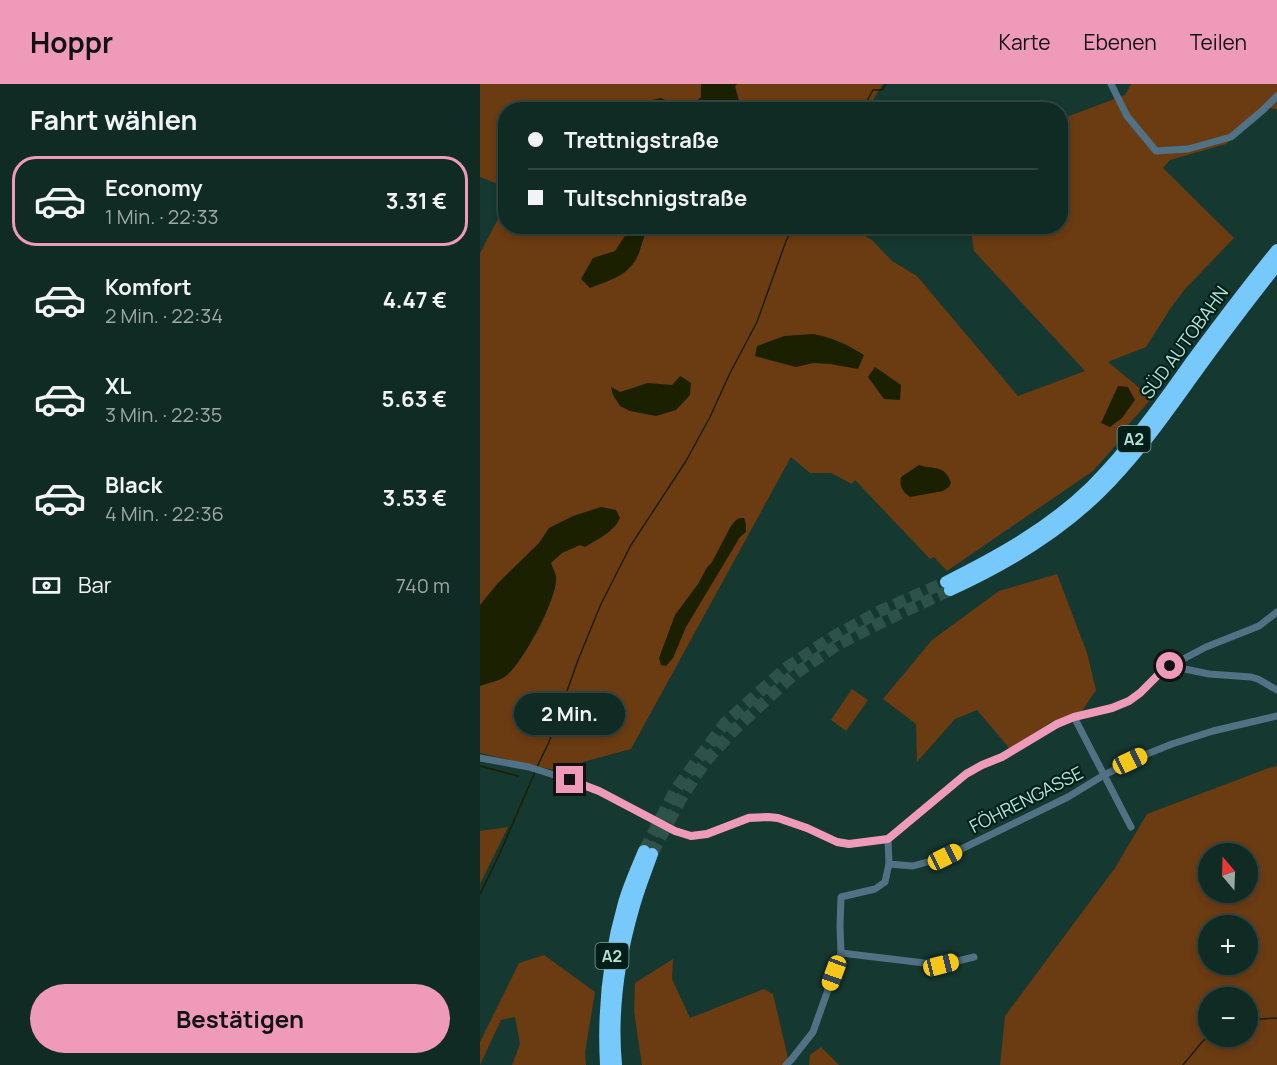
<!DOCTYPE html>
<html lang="de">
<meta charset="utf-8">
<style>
:root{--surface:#102a24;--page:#1e3631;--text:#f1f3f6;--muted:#9ca7a6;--line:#304641;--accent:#ef9ab8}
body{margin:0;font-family:Manrope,sans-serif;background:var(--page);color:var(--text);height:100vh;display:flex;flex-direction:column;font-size:22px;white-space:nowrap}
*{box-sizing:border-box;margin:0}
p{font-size:20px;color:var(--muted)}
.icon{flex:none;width:33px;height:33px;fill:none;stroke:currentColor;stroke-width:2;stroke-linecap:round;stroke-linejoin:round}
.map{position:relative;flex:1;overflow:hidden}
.sheet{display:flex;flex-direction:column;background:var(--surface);width:480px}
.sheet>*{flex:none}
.banner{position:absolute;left:18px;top:18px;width:570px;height:132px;border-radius:24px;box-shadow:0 3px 9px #0003,0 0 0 2px var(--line);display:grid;align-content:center;height:132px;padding:0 30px;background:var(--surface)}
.needle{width:39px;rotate:341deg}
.buttons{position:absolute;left:718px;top:759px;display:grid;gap:12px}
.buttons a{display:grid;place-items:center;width:60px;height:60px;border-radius:50%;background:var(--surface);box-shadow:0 3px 9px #0003,0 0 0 2px var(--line);font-size:30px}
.end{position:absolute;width:27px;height:27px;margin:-14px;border:8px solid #ef9ab8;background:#111;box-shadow:0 0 0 3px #111}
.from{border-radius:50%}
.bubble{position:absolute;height:42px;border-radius:21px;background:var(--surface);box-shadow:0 3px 9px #0003,0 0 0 2px var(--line);font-size:20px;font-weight:700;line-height:42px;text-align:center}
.car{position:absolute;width:18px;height:36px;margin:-18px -9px;border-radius:8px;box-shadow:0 0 4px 2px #0007;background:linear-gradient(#f5c518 24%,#345 0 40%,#f5c518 0 76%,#345 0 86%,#f5c518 0)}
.banner b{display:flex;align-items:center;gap:21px;height:57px;font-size:22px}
.banner b+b{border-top:2px solid var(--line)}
.banner i{width:15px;height:15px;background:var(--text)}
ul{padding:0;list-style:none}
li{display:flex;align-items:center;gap:18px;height:90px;margin:0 12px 9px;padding:0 18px;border:3px solid transparent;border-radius:24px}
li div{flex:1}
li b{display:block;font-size:22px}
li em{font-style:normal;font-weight:700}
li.current{border-color:var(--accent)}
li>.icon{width:54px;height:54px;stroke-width:1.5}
h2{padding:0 30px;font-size:27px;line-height:72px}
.pay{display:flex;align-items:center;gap:15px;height:66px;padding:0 30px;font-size:22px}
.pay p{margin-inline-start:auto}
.button{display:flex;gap:12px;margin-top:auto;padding:12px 30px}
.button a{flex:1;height:69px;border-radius:36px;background:var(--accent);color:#111;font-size:24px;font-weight:700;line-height:69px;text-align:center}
header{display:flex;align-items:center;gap:36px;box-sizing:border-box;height:84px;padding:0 30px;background:var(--accent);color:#111}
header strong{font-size:28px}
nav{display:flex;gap:33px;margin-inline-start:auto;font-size:21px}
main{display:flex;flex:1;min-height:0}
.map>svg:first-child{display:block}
</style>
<header>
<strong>Hoppr</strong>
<nav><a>Karte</a><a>Ebenen</a><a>Teilen</a></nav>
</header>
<main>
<section class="sheet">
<h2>Fahrt wählen</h2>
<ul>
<li class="current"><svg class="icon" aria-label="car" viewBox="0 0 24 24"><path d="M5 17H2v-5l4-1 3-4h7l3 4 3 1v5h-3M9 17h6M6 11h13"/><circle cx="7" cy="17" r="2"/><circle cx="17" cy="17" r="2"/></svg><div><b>Economy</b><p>1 Min. · 22:33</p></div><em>3.31 €</em></li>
<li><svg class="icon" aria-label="car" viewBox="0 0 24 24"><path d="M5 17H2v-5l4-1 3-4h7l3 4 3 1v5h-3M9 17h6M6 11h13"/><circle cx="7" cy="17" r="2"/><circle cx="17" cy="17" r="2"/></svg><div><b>Komfort</b><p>2 Min. · 22:34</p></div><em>4.47 €</em></li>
<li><svg class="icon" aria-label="car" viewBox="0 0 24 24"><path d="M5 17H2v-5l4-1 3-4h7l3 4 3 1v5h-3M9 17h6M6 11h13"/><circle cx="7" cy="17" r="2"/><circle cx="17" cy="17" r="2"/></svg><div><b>XL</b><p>3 Min. · 22:35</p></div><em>5.63 €</em></li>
<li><svg class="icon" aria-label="car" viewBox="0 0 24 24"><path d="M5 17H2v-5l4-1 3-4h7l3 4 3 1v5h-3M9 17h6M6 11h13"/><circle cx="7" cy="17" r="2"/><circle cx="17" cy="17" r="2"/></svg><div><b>Black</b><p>4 Min. · 22:36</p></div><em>3.53 €</em></li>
</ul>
<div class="pay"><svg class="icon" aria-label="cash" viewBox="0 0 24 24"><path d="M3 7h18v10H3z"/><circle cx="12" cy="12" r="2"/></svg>Bar<p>740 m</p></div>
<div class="button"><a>Bestätigen</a></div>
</section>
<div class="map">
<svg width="797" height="981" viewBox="0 0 797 981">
<rect width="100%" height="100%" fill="#153830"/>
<g fill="#6b3b12" fill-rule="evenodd">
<path d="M0,0h403l-16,25 -361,1 -1,77 -25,-10z"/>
<path d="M651,0h146v25l-8,-1 -43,36 -56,16 -7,8 71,70 -49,51 -15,20 -24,38 -38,15 44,36 -32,36 3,3 -30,34 -146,100 -13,-14 -4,2 -74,-78 -1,-1 -3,4 -21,-11h-21l-19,-16 -160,292 -48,13 -16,11 -87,-20v-500l25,-47 1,20 343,1 23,13 20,21 25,15 101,120 67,-25 -111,-120 -3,-20 4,-4 85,-1v-103l4,-5 61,-23z"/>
<path d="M577,490l30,79 9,37 -14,21 -31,11 -41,27 -33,-39 -22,9 -38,43 -1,-38 -33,-25 49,-59 67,-49z"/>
<path d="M372,605l16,11 -22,31 -15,-11z"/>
<path d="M797,682v299h-277l5,-49 110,-148 32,-54 119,-45zM729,770h39v38h-39zM729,842h39v38h-39zM729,914h39v38h-39z"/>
<path d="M28,743l-28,57v-53z"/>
<path d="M64,871l51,37 -10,60 1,13h-74l8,-21 -5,-27 -14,3 -21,45v-23l39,-79z"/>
<path d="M193,875l-1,20 18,39 74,-29 9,5 15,64 -2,7h-144l-8,-54 1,-28z"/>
<path d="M341,963l18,18h-30l1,-10z"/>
</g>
<g fill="#1b2000">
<path d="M221,0h36l-2,2 4,15 -5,8h-45l12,-12z"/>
<path d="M181,14l8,4 1,3 -3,4h-29c5,-7 14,-9 23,-11z"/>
<path d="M144,143h25c-5,8 -7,17 -10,26 -9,23 -29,27 -49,35l-9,-9 12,-21 22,-7 11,-17z"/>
<path d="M333,250c21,4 33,10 51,21l-6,14 -28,-5 -17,-1 -17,4 -41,-11 2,-10 27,-10z"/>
<path d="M395,283l26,18 -1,15 -16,-1 -16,-22z"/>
<path d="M200,292l11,7 -1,12 -14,15 -20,6 -26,-5 -10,-5 -7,-11 -2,-8 9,5 28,-9 24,2z"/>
<path d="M638,302l10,1 7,13 -13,18 -12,9 -9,-4z"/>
<path d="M439,381c15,5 26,-1 32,18l-2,4 -6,4 -33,6c-7,-5 -11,-10 -9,-20z"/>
<path d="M121,423l15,3 4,8c-6,14 -22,21 -35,29l-5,-2 -18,8 -11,10c1,3 4,9 5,13 3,20 -33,87 -50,100 -6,5 -18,7 -26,10v-81l18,-22 41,-40 10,-15 24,-12z"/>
<path d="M260,434h4l2,6v8l-6,5 -54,90 -13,31 -7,8 -5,-1 -2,-7 16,-43 23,-31 8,-15 6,-7 19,-36 5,-6z"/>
</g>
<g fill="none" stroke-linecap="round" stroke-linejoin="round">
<g stroke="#1b2000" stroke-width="1.5">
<path d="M382,26l11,-20h9l4,-6"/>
<path d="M0,682l38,10"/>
<path d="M57,683l12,-25 29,-82 23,-56 30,-59 55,-84 24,-44 20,-44 27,-51 29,-81 8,-15"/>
<path d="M0,810l20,-41 35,-81"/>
<path d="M768,936l29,-2"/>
<path d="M703,981l19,-23 7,-6"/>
</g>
<g stroke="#2c5249" stroke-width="12" stroke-dasharray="12 6" stroke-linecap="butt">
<path d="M164,767l32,-62 49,-66 61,-55 45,-30 49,-27 66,-29"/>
<path d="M172,770l31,-59 23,-34 27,-30 59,-55 45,-31 47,-24 66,-31"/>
</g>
<g stroke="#517185" stroke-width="7">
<path d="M631,0l16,32 29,35 32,-2 43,-12 32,-27 14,-14"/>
<path d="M690,582l39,8 42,3 7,2 19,11"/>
<path d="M594,633l57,110"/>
<path d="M0,674l49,9 41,13 29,11 76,40 16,5 16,-2 42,-17h19l10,1 29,10 30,14 12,2 39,-5"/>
<path d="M408,755l78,-65 16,-9 20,-8 55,-33 17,-7 38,-9 17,-7 11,-8 19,-19 11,-8 36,-19 53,-21 18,-14"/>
<path d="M409,780l24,2 32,-9 123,-60 36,-22 43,-21 25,-10 41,-13 64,-15"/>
<path d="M361,869l100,12 33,-8"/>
<path d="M306,981l5,-5 22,-28 28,-79 -1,-27 1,-29 34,-8 10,-7 4,-18 -1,-25"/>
</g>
<g stroke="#77c9fc" stroke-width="12">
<path d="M466,498c52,-26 103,-54 145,-95 38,-38 69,-81 100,-125 28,-38 56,-75 86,-112"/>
<path d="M470,506c55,-25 106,-55 149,-97 35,-34 64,-75 92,-114 28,-39 56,-76 86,-114"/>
<path d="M126,981c-3,-54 3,-110 18,-162 5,-18 13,-35 20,-52"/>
<path d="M136,981c-5,-53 3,-108 18,-159 5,-18 12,-35 18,-52"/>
</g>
</g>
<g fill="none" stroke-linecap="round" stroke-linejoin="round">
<path stroke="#ef9ab8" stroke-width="8" d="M90,696l29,11 76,40 16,5 16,-2 42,-16 19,-1 10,1 29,10 30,14 12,2 39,-5 78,-65 16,-9 20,-8 55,-33 17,-7 38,-9 17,-7 11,-8 19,-19 11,-8"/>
</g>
<g text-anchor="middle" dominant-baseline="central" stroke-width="4.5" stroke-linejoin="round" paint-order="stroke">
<g fill="#001f18" stroke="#7ca89d" stroke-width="1.5">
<rect x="637.5" y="342" width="33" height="26" rx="4.5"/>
<rect x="115.5" y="859" width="33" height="26" rx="4.5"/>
</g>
<g font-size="16" font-weight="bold" fill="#b1e3d6">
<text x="654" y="355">A2</text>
<text x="132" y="872">A2</text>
</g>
<g font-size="18" fill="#b1e3d6" stroke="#001f18">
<text transform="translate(704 258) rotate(-54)">SÜD AUTOBAHN</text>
<text transform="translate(546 715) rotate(-27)">FÖHRENGASSE</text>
</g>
</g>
</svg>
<div class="buttons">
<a><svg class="needle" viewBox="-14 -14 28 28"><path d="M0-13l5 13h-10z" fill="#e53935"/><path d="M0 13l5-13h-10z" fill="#9ca7a6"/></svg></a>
<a>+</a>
<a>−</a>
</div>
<i class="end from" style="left:690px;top:582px"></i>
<i class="end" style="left:90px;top:696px"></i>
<div class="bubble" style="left:34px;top:609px;width:111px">2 Min.</div>
<i class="car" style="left:650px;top:677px;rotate:65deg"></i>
<i class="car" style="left:465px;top:773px;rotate:64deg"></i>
<i class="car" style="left:461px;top:881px;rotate:76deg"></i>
<i class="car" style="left:354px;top:889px;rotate:200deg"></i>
<div class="banner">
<b><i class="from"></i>Trettnigstraße</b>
<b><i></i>Tultschnigstraße</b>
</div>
</div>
</main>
